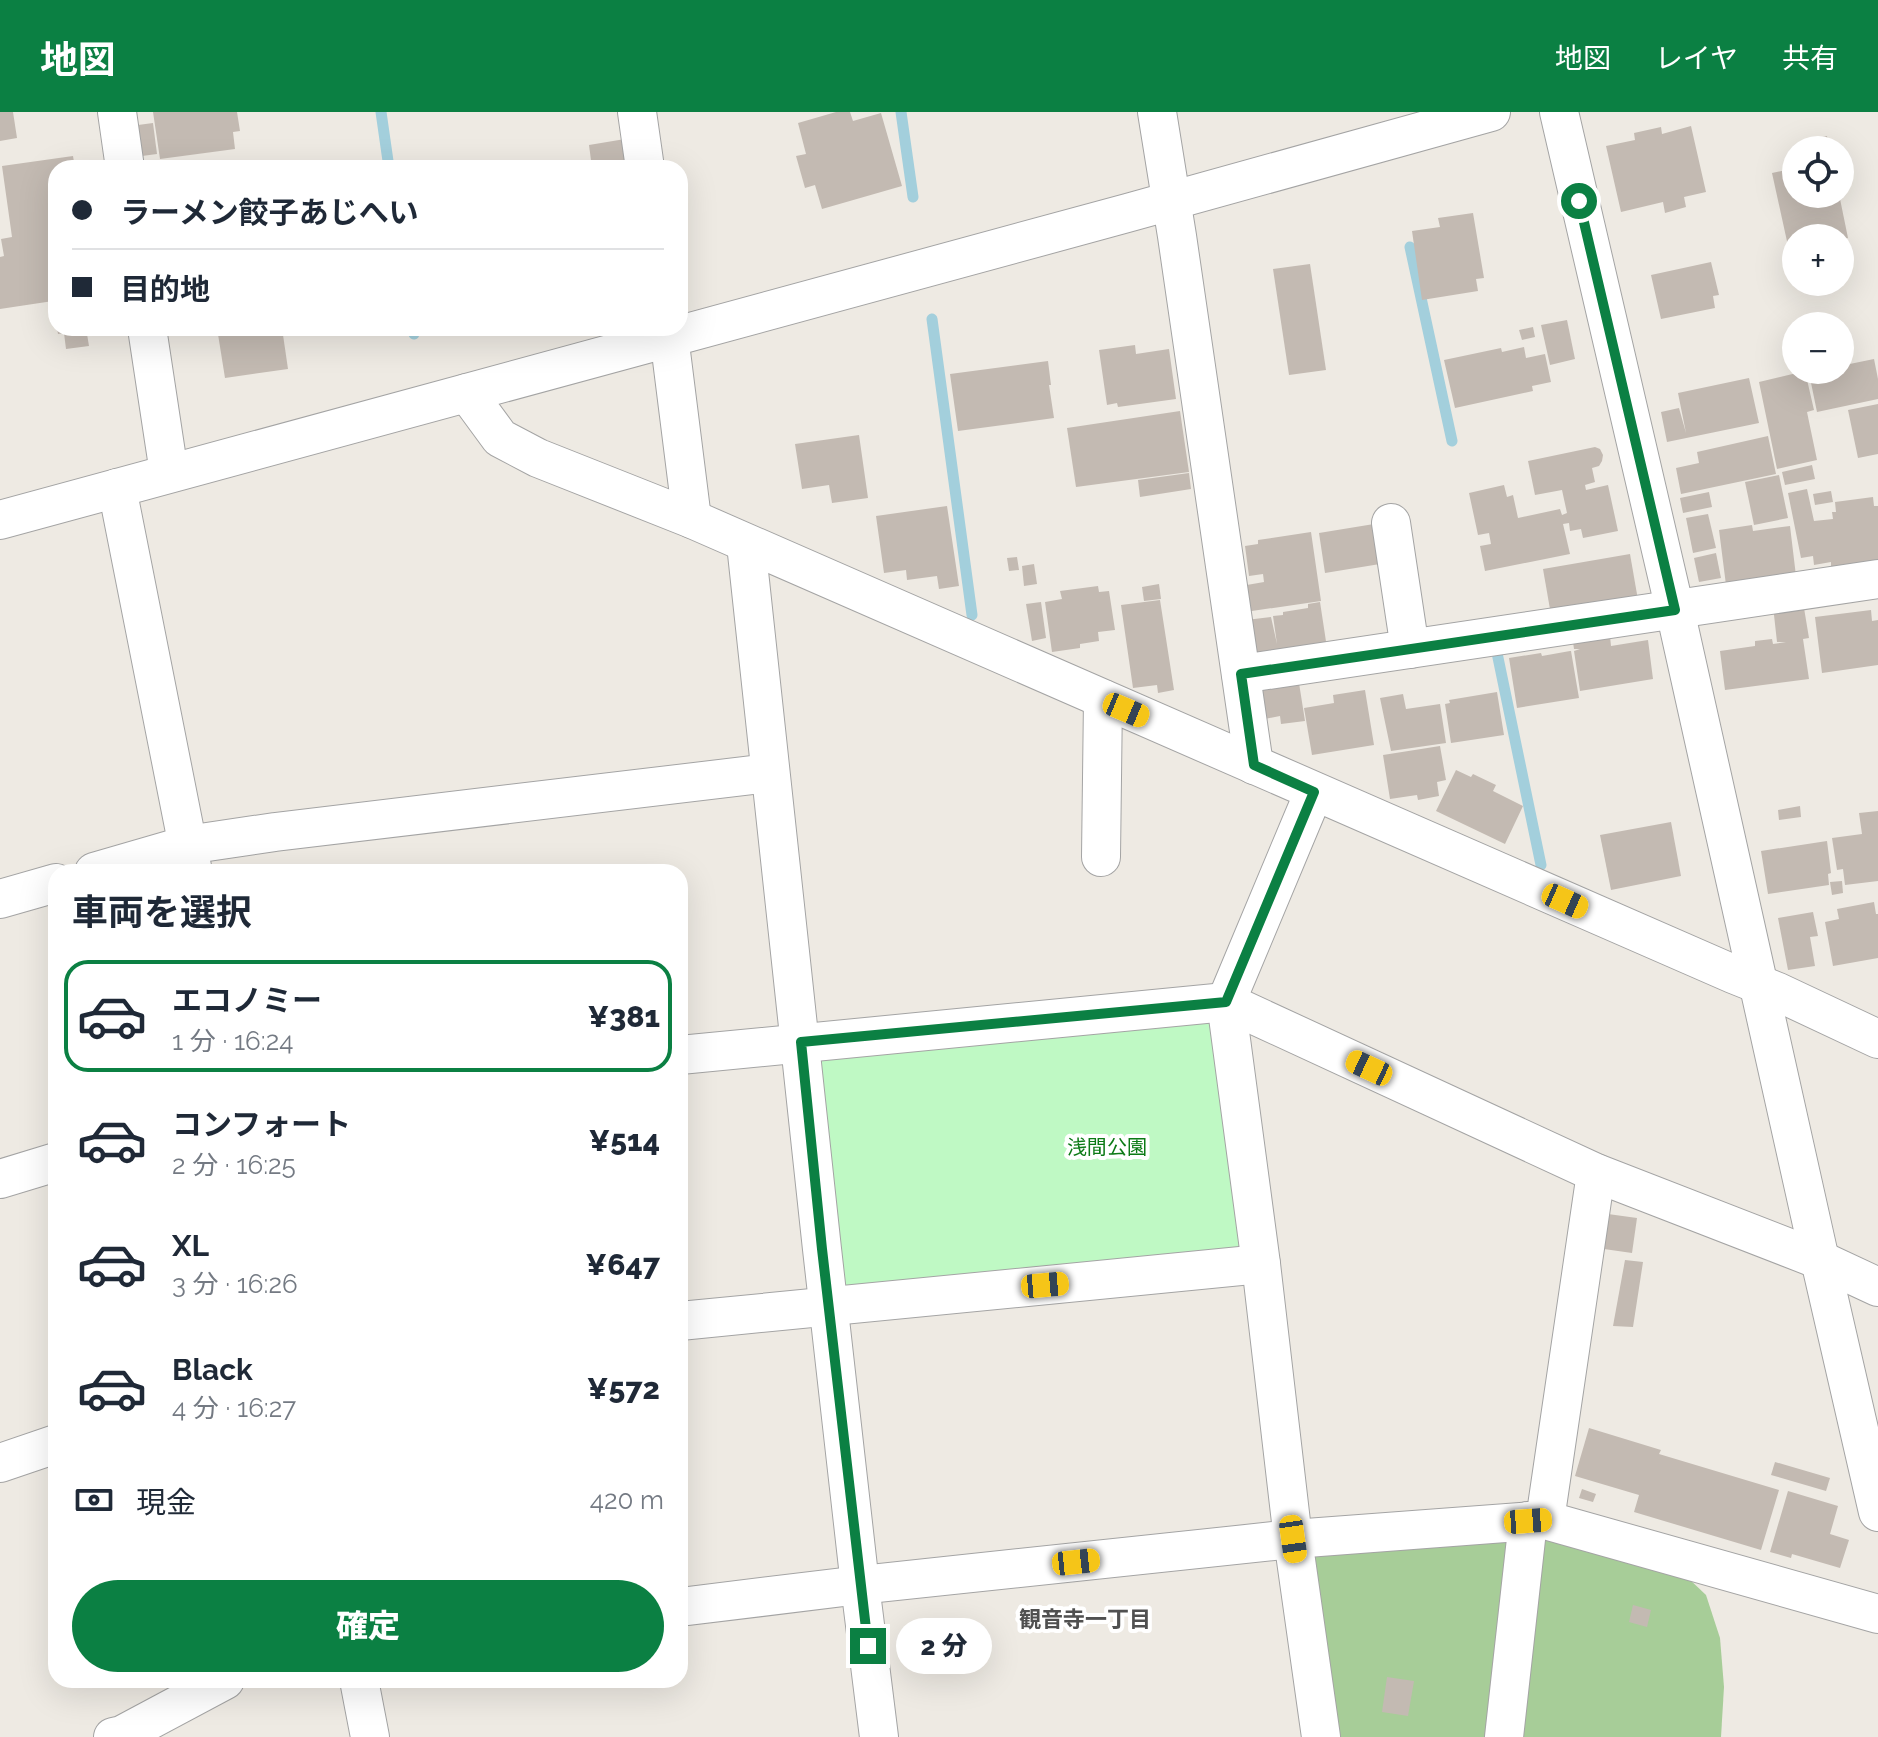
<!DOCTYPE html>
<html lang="ja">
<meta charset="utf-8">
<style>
:root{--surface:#fff;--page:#f6f6f7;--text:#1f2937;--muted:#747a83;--line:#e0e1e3;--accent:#0b8043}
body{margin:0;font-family:Raleway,"Noto Sans JP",sans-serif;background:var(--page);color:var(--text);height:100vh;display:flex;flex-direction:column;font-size:30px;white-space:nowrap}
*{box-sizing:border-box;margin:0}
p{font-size:26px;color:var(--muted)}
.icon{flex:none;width:44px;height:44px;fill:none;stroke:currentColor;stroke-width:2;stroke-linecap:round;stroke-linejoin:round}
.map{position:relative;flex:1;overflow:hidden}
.details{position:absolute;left:48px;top:752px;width:640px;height:824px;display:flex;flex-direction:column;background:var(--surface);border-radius:24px;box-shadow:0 8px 32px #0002}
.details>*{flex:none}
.guide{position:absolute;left:48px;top:48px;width:640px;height:176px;border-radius:24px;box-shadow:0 8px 32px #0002;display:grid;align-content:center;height:176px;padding:0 24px;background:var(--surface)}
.buttons{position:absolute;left:1782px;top:24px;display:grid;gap:16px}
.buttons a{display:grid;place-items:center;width:72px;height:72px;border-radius:50%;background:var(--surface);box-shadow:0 8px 32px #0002;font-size:40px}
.end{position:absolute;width:36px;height:36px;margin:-18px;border:10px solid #0b8043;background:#fff;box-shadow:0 0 0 4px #fff}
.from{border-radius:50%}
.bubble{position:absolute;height:56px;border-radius:28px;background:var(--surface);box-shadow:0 8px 32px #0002;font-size:26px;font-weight:800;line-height:56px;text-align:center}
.car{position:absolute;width:24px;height:48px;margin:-24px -12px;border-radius:10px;box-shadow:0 0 6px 2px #0007;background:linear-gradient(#f5c518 24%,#345 0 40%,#f5c518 0 76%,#345 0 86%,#f5c518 0)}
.guide b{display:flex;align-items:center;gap:28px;height:76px;font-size:30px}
.guide b+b{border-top:2px solid var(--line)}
.guide i{width:20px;height:20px;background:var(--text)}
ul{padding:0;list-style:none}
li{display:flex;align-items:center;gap:24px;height:112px;margin:0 16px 12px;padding:0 8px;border:4px solid transparent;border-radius:24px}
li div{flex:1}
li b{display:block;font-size:30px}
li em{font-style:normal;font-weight:800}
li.selected{border-color:var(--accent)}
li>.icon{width:72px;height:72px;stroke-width:1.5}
h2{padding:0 24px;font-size:36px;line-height:96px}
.pay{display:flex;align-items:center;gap:20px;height:88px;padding:0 24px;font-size:30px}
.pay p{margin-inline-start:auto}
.primary-button{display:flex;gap:16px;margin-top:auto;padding:16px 24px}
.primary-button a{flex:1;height:92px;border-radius:48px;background:var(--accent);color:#fff;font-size:32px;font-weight:800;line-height:92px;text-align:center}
header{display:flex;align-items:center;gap:48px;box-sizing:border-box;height:112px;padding:0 40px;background:var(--accent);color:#fff}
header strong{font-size:38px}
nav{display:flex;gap:44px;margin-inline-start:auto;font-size:28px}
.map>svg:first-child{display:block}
</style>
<header>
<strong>地図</strong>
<nav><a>地図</a><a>レイヤ</a><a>共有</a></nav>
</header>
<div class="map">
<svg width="1878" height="1625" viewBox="0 0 1878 1625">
<rect width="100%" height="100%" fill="#eeeae3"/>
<path fill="#a7cd98" d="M1554,1426l133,39 19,18 14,43 4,49 -3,50h-388l-21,-179 13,-7z"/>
<path fill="#bff9c4" d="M1219,901l31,244 -411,37 -26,-242z"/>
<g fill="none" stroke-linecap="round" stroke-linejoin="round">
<g stroke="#a3cfdc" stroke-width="11">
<path d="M381,0l8,56"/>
<path d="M901,0l12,85"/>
<path d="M1410,135l42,194"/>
<path d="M932,207l40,296"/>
<path d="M413,216l1,6"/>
<path d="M1496,536l45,217"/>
</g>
</g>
<g fill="#c3bab2">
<path d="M0,0h13l4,26 -17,3z"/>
<path d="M153,0h84l3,19 -7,1 2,17 -75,10z"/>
<path d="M836,0h14l3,9 28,-8 21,73 -80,23 -7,-24 -10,3 -9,-32 10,-2 -8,-31z"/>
<path d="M153,11l4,31 -15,2 -4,-31z"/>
<path d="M1691,14l15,66 -22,5 2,10 -21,6 -2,-11 -42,10 -15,-66 29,-6 -1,-7 27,-6 1,7z"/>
<path d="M1827,24l3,14h-30l-1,-8z"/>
<path d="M625,27l5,29h-38l-3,-23z"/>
<path d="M73,44l2,12h-19v140h-2l-1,-7 -53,8v-52l4,-1 -3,-17 11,-2 -10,-71z"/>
<path d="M1796,56v26h43l9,44 -8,2v-2h-44v15l-6,2 -18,-82z"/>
<path d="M1473,101l11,65 -8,1 2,12 -56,9 -10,-69 28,-4 -2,-9z"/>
<path d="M1711,150l8,33 -6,1 2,12 -54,11 -10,-44z"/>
<path d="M1310,152l16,106 -37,5 -16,-106z"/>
<path d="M1567,208l8,39 -25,6 -9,-40z"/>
<path d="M1533,215l2,10 -13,3 -3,-10z"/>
<path d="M57,216h29l3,18 -23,3 -2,-16 -6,1z"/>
<path d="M217,216h65l6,41 -63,9z"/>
<path d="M1135,233l1,9 33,-5 7,50 -58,8 -1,-4 -10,2 -8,-55z"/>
<path d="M1524,235l2,11 19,-4 6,28 -19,4 1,5 -78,17 -11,-48 57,-12 1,4z"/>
<path d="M1874,247l4,20v20l-61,13 -8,-39 13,-3h18v-4z"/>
<path d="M1048,249l3,24h-2l5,33 -96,13 -8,-57z"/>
<path d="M1805,259l9,39 -7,2 10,48 -40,9 -18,-87z"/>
<path d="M1749,266l10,45 -92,19 -6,-30 18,-4 7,25 -8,-40z"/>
<path d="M1878,292v50l-20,4 -10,-48z"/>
<path d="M1180,299l9,61 -113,15 -9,-59z"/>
<path d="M859,323l9,63 -36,5 -3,-18 -27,4 -7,-45z"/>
<path d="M1768,324l8,38 -95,20 -5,-26 23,-5 -2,-11z"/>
<path d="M1595,335l5,2 3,6 -1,6 -3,5 -7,2 3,14 -10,3 1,5 22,-5 10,46 -35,7 -2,-9 -11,2 -1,-8 -6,1 7,30 -85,17 -5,-25 11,-2 -2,-11 -11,2 -9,-42 35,-8 3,12 6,-2 5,23 42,-9 2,6 5,-2 -5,-23 -27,5 -7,-34z"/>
<path d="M1812,353l3,14 -30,6 -3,-13z"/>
<path d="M1189,361l2,16 -51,8 -2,-17z"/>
<path d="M1779,363l9,43 -34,7 -9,-43z"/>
<path d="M1807,377l7,32 19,-2 -1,-7h4l-1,-10 38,-5 1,9h4v55l-47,6v-5l-17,3 -1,-9 -12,2 -13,-65z"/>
<path d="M1831,379l2,11 -18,3 -2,-11z"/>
<path d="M1709,380l3,15 -29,6 -3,-15z"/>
<path d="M947,394l12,80 -20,3 -2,-13 -30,4 -1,-10 -22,3 -8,-57z"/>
<path d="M1708,402l8,34 -23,5 -7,-35z"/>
<path d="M1374,412l6,40 -55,9 -6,-40z"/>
<path d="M1752,413l1,6 37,-5 6,50 -70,9 -7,-55z"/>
<path d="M1311,420l10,69 -76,11 -4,-26 23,-4 -1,-8 -14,2 -4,-30 13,-2v-4z"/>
<path d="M1716,441l5,25 -22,4 -5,-24z"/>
<path d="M1630,442l8,46 -87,15 -8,-46z"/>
<path d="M1017,445l2,13 -10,1 -2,-13z"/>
<path d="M1034,452l3,20 -13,2 -2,-20z"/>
<path d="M1159,472l2,15 -17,2 -2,-14z"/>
<path d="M1098,474l1,6 10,-1 6,39 -17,2 1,9 -19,3v4l-28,4 -7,-50 17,-3 -2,-8z"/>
<path d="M1160,488l14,90 -16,3 -1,-8 -24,3 -12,-83z"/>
<path d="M1041,490l5,36 -14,3 -6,-37z"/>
<path d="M1320,490l7,46 -76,6 -5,-34 25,-3 6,27 -4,-28 10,-1v-3l25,-4v-4z"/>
<path d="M1803,490l6,36 -6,1 6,40 -84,11 -5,-39 35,-5v-5l17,-2 1,5 13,-2h-9l-4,-36z"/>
<path d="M1871,498l1,11 6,-1v45l-56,8 -7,-56z"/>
<path d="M1610,524l1,10 37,-6 5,39 -73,12 -6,-40 6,-2h-6l-1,-7z"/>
<path d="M1570,539h1l8,47 -62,10 -8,-50 32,-5 1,3z"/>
<path d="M1299,571l6,38 -24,3 -1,-8 -20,4 -4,-31z"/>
<path d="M1365,578l9,55 -62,10 -8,-47 30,-5 -1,-8z"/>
<path d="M1497,580l7,43 -53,8 -6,-39 5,-1 -1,-3z"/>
<path d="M1403,582l3,15 34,-5 6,39 -55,8 -11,-53z"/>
<path d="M1440,634l6,34 -9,2 2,14 -21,4 -1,-5 -27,4 -7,-44z"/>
<path d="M1456,658l15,7 2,-3 23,11 -3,6 30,15 -18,38 -69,-33z"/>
<path d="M1800,694l1,11 -22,3 -1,-10z"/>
<path d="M1878,699v70l-33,4 -2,-16 -6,1 -5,-32 30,-4 -3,-21z"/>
<path d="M1671,710l10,54 -70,14 -11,-55z"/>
<path d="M1827,729l4,32 -3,1 1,11 -61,9 -7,-43z"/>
<path d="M1842,769l1,12 -11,2 -2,-13z"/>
<path d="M1874,790l2,12h2v44l-45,8 -8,-44 14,-3 -2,-10z"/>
<path d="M1813,800l5,24 -8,1 5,29 -27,4 -10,-52z"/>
<path d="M1608,1102l29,4 -5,35 -28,-4z"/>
<path d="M1625,1148l18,2 -10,65 -20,-1z"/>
<path d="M1589,1316l72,22 -2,4 120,36 -18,60 -127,-38 5,-17 -64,-19z"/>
<path d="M1775,1350l55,16 -4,13 -55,-16z"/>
<path d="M1582,1377l14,5 -3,8 -14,-4z"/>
<path d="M1788,1379l50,15 -8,28 19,6 -9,28 -48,-14 -1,4 -21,-6z"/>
<path d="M1633,1493l18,5 -4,17 -18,-5z"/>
<path d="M1387,1565l27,4 -6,35 -26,-4z"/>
</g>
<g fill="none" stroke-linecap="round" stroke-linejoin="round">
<g stroke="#a4a4a4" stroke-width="40">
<g id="minor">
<path d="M117,0l8,56"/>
<path d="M637,0l8,56"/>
<path d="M1157,0l20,124 77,529"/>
<path d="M1559,0l116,498 145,650 58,252"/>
<path d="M147,216l22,145"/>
<path d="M668,216l24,191"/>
<path d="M467,281l33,45 38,20 154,61 1041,455 45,18 100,47"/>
<path d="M117,376l76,384"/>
<path d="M0,408c496,-138 995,-268 1491,-408"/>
<path d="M1391,411l19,126"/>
<path d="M746,432l76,705 38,336 19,152"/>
<path d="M1241,562l637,-95"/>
<path d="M1314,680l-88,210 35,262 32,275 28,198"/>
<path d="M1101,745l2,-158"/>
<path d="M94,760l93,-27 88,-13 495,-59"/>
<path d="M0,787l56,-16"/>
<path d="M680,943l546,-53 370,171 224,87 58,27"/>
<path d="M0,1067l56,-17"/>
<path d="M680,1209l581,-57"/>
<path d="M0,1351l56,-19"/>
<path d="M1545,1408l51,-347"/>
<path d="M680,1495l180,-22 433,-46 252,-19 333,94"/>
<path d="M359,1568l11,57"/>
<path d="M113,1625l9,-2 103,-55"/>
<path d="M1504,1625l24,-216"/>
</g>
</g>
<use href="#minor" stroke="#fff" stroke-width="38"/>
</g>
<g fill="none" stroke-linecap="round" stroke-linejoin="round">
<path stroke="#0b8043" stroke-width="10" d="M868,1534l-46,-397 -21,-207 425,-40 88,-210 -60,-27 -13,-91 434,-64 -96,-409"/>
</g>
<g text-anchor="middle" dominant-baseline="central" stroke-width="8" stroke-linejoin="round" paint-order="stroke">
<g font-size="20" fill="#0c7a16" stroke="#fff">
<text x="1107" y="1035">浅間公園</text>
</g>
<g font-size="22" font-weight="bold" fill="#505050" stroke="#fff">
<text x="1085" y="1507">観音寺一丁目</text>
</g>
</g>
</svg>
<div class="buttons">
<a><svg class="icon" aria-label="locate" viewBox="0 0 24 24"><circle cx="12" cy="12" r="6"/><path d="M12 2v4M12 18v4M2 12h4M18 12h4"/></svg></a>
<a>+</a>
<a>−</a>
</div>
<i class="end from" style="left:1579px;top:89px"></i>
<i class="end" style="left:868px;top:1534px"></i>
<div class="bubble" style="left:896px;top:1506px;width:96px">2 分</div>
<i class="car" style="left:1126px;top:598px;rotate:113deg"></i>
<i class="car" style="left:1565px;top:789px;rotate:114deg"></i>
<i class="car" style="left:1369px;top:956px;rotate:295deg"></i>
<i class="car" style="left:1045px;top:1173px;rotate:85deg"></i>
<i class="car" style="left:1528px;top:1409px;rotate:86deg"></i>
<i class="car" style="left:1293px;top:1427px;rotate:172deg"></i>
<i class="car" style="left:1076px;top:1450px;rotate:84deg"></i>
<div class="guide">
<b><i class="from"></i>ラーメン餃子あじへい</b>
<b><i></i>目的地</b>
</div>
<section class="details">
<h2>車両を選択</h2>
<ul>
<li class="selected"><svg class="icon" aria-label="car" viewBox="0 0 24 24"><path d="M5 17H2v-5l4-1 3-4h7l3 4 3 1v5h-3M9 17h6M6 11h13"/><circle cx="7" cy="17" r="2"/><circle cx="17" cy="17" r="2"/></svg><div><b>エコノミー</b><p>1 分 · 16:24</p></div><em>¥381</em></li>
<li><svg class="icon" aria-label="car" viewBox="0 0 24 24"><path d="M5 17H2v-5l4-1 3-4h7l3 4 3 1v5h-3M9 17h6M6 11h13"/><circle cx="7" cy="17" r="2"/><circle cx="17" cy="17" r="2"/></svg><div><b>コンフォート</b><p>2 分 · 16:25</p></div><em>¥514</em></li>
<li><svg class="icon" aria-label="car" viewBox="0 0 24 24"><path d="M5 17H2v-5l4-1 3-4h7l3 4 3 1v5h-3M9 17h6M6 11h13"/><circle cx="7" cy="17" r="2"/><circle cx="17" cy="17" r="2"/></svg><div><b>XL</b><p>3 分 · 16:26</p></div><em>¥647</em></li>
<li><svg class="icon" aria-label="car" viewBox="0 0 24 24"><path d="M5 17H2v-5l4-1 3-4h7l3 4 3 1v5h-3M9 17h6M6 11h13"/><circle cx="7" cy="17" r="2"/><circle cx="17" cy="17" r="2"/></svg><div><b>Black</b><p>4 分 · 16:27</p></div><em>¥572</em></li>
</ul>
<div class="pay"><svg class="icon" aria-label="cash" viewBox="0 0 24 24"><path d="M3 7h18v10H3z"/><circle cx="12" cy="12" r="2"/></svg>現金<p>420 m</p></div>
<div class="primary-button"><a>確定</a></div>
</section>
</div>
